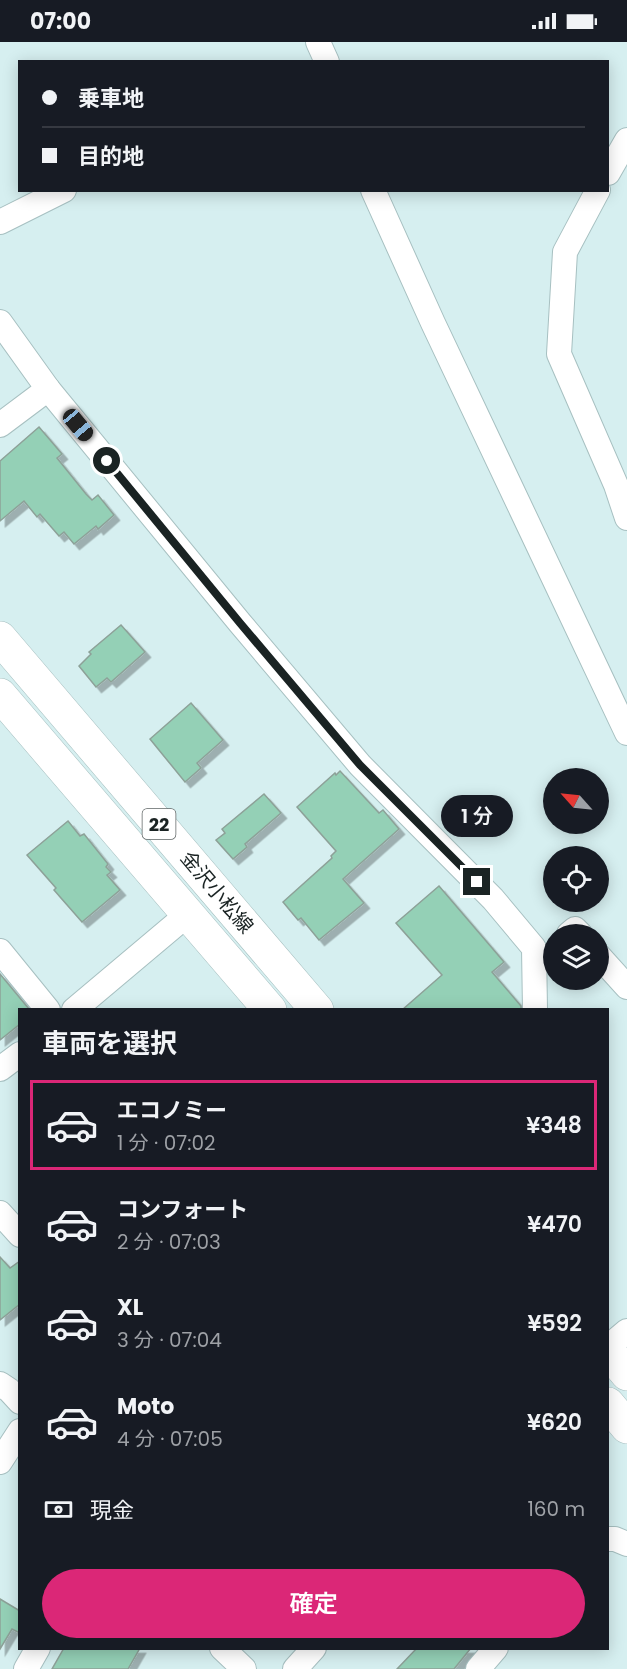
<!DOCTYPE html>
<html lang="ja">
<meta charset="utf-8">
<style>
:root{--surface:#171b24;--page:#242831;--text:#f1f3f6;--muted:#9ea1a6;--line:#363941;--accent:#db2777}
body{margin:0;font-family:Poppins,"Noto Sans JP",sans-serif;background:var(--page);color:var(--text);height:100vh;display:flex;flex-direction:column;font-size:22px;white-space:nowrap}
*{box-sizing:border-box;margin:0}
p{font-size:20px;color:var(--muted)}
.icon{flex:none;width:33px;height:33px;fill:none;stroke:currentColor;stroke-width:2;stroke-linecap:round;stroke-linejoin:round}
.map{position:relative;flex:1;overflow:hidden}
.panel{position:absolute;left:18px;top:966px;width:591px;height:642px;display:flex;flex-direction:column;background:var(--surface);border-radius:0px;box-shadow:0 3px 15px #0003}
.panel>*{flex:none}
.hud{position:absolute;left:18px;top:18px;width:591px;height:132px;border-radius:0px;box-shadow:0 3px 15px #0003;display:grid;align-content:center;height:132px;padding:0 24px;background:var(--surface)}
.needle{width:39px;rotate:297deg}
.tools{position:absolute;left:543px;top:726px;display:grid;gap:12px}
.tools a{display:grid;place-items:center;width:66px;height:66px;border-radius:50%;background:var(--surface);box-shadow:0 3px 15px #0003;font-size:30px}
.end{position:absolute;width:27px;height:27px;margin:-14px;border:8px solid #1a2323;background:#fff;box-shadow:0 0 0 3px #fff}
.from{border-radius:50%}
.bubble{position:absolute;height:42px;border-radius:21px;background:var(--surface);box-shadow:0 3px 15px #0003;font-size:20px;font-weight:600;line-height:42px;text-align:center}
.car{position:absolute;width:18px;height:36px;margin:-18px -9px;border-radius:8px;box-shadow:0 0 4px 2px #0007;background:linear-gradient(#222 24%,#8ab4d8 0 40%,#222 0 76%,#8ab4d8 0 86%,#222 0)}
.hud b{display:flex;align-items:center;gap:21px;height:57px;font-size:22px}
.hud b+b{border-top:2px solid var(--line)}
.hud i{width:15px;height:15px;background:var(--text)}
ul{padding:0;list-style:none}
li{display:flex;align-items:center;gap:18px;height:90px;margin:0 12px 9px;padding:0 12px;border:3px solid transparent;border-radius:0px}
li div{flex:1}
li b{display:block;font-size:22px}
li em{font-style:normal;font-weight:600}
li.current{border-color:var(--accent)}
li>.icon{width:54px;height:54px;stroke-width:1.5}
h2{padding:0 24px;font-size:27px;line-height:72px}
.pay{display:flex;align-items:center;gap:15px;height:66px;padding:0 24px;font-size:22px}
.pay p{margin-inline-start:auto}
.primary-button{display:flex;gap:12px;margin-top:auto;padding:12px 24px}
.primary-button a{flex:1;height:69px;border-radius:36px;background:var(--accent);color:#fff;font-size:24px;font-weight:600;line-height:69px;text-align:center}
.status{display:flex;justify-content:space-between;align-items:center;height:42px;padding:0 30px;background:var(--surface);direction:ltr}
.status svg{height:16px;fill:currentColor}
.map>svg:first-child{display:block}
</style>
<div class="status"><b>07:00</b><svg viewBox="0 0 49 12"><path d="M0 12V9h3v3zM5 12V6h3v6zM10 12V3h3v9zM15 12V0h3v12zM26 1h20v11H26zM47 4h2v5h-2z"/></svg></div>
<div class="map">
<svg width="627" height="1627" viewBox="0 0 627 1627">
<defs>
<filter id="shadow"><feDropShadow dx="5.5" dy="5.5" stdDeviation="0" flood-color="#0004"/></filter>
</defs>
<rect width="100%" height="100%" fill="#d6eff0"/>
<g fill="#94d0b6" stroke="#8da198" stroke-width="1.5" filter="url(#shadow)">
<path d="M39,385l23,27 -5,4 29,36 6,6 6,-5 16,20 -16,14 -2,-3 -22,18 -10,-12 -5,4 -19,-22 -3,3 -13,-16 -24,20v-60z"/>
<path d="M121,583l24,27 -34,30 -4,-4 -11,9 -17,-21 12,-12 -2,-2z"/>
<path d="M191,661l32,37 -26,23 4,5 -16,14 -35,-43z"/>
<path d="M340,729l39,42 4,-3 16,19 -56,50 21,24 -45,37 -18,-22 -3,2 -15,-18 49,-44 -1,-2 5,-5 -39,-44 38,-34 1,2z"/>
<path d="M264,752l17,19 -36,31 2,3 -14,12 -17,-19 9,-7 -3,-4z"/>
<path d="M68,779l12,15 4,-2 24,30 -2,3 5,5 -4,3 13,15 -38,32 -28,-32 2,-2 -29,-33z"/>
<path d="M439,844l65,76 -12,10 29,34v4h-119l40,-35 -46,-52z"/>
<path d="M0,932l29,35 -9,1v14l-20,16z"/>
<path d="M0,1215l10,11 10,-7v43l-20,16z"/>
<path d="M0,1557l20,12v22l-8,-4 -12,20z"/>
<path d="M64,1606h76l-12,21h-76z"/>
<path d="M417,1606h54l-17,21h-57z"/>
</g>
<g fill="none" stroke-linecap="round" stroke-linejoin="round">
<g stroke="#a7c0c1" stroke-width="26">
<g id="minor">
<path d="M318,0l9,20"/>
<path d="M608,131l19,-33"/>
<path d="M373,148l60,133 194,410"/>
<path d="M598,148l-33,62 -6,102 57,131 11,33"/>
<path d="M0,180l64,-32"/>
<path d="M0,280l48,67 192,234 120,142 133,134 41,49 1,62"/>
<path d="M0,383l48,-36"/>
<path d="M569,892l6,-5 5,5"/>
<path d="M0,909l48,59"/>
<path d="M598,913l29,32"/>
<path d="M74,968l114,-96"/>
<path d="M0,1027l20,-15"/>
<path d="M0,1171l20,22"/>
<path d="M608,1305l19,-16"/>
<path d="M0,1342l9,6 11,12"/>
<path d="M0,1420l20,-31"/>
<path d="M608,1497h7l12,5"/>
<path d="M222,1606l22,21"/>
<path d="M26,1627l12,-21"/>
<path d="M295,1627l19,-21"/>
<path d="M478,1627l18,-21"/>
</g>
</g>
<g stroke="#a7c0c1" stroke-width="34">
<g id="primary">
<path d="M0,596l317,372"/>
<path d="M0,653l270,315"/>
<path d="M608,1309l19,23"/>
<path d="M608,1362l19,23"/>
</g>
</g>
<use href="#minor" stroke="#fff" stroke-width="24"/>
<use href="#primary" stroke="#fff" stroke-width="33"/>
</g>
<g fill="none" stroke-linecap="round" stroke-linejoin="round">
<path stroke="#1a2323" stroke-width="8" d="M107,419l133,162 120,142 117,117"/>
</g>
<g text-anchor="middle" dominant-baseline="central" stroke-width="4.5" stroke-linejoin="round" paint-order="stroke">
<rect fill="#fff" stroke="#5f6565" stroke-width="1.5" x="142.5" y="767" width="33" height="30" rx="4.5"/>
<g font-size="18" font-weight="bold" fill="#1a2323">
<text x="159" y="782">22</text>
</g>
<g font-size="20" fill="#1a2323" stroke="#fff">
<text transform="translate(217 850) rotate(50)">金沢小松線</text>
</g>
</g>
</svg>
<div class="tools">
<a><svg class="needle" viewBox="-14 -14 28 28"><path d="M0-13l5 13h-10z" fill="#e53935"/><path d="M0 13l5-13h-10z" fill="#9ea1a6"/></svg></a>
<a><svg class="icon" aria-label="locate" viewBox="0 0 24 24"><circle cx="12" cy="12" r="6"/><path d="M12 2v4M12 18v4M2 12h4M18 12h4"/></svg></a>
<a><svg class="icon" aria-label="layers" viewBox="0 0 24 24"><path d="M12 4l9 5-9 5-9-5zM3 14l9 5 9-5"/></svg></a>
</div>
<i class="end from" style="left:107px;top:419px"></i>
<i class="end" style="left:477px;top:840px"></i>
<div class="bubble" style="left:441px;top:753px;width:72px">1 分</div>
<i class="car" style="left:78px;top:383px;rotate:140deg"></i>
<div class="hud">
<b><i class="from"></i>乗車地</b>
<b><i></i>目的地</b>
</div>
<section class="panel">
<h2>車両を選択</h2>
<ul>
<li class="current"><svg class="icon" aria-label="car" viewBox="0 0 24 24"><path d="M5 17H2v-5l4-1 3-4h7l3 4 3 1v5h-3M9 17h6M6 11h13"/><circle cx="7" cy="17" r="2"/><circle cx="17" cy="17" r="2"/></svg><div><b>エコノミー</b><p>1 分 · 07:02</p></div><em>¥348</em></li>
<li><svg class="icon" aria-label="car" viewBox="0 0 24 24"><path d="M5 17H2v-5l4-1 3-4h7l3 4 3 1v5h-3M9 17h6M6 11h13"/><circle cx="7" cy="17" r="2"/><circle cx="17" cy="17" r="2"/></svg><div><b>コンフォート</b><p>2 分 · 07:03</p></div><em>¥470</em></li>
<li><svg class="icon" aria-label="car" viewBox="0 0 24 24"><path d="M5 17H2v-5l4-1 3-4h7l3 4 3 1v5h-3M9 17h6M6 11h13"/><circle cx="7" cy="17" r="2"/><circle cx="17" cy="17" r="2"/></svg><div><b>XL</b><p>3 分 · 07:04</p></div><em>¥592</em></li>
<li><svg class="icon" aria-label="car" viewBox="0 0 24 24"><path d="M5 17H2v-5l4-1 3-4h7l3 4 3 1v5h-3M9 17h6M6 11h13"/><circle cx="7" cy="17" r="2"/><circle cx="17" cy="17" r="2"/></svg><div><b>Moto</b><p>4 分 · 07:05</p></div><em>¥620</em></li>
</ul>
<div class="pay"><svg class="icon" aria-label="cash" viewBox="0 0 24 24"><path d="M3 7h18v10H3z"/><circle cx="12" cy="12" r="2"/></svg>現金<p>160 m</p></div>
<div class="primary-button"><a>確定</a></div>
</section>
</div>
